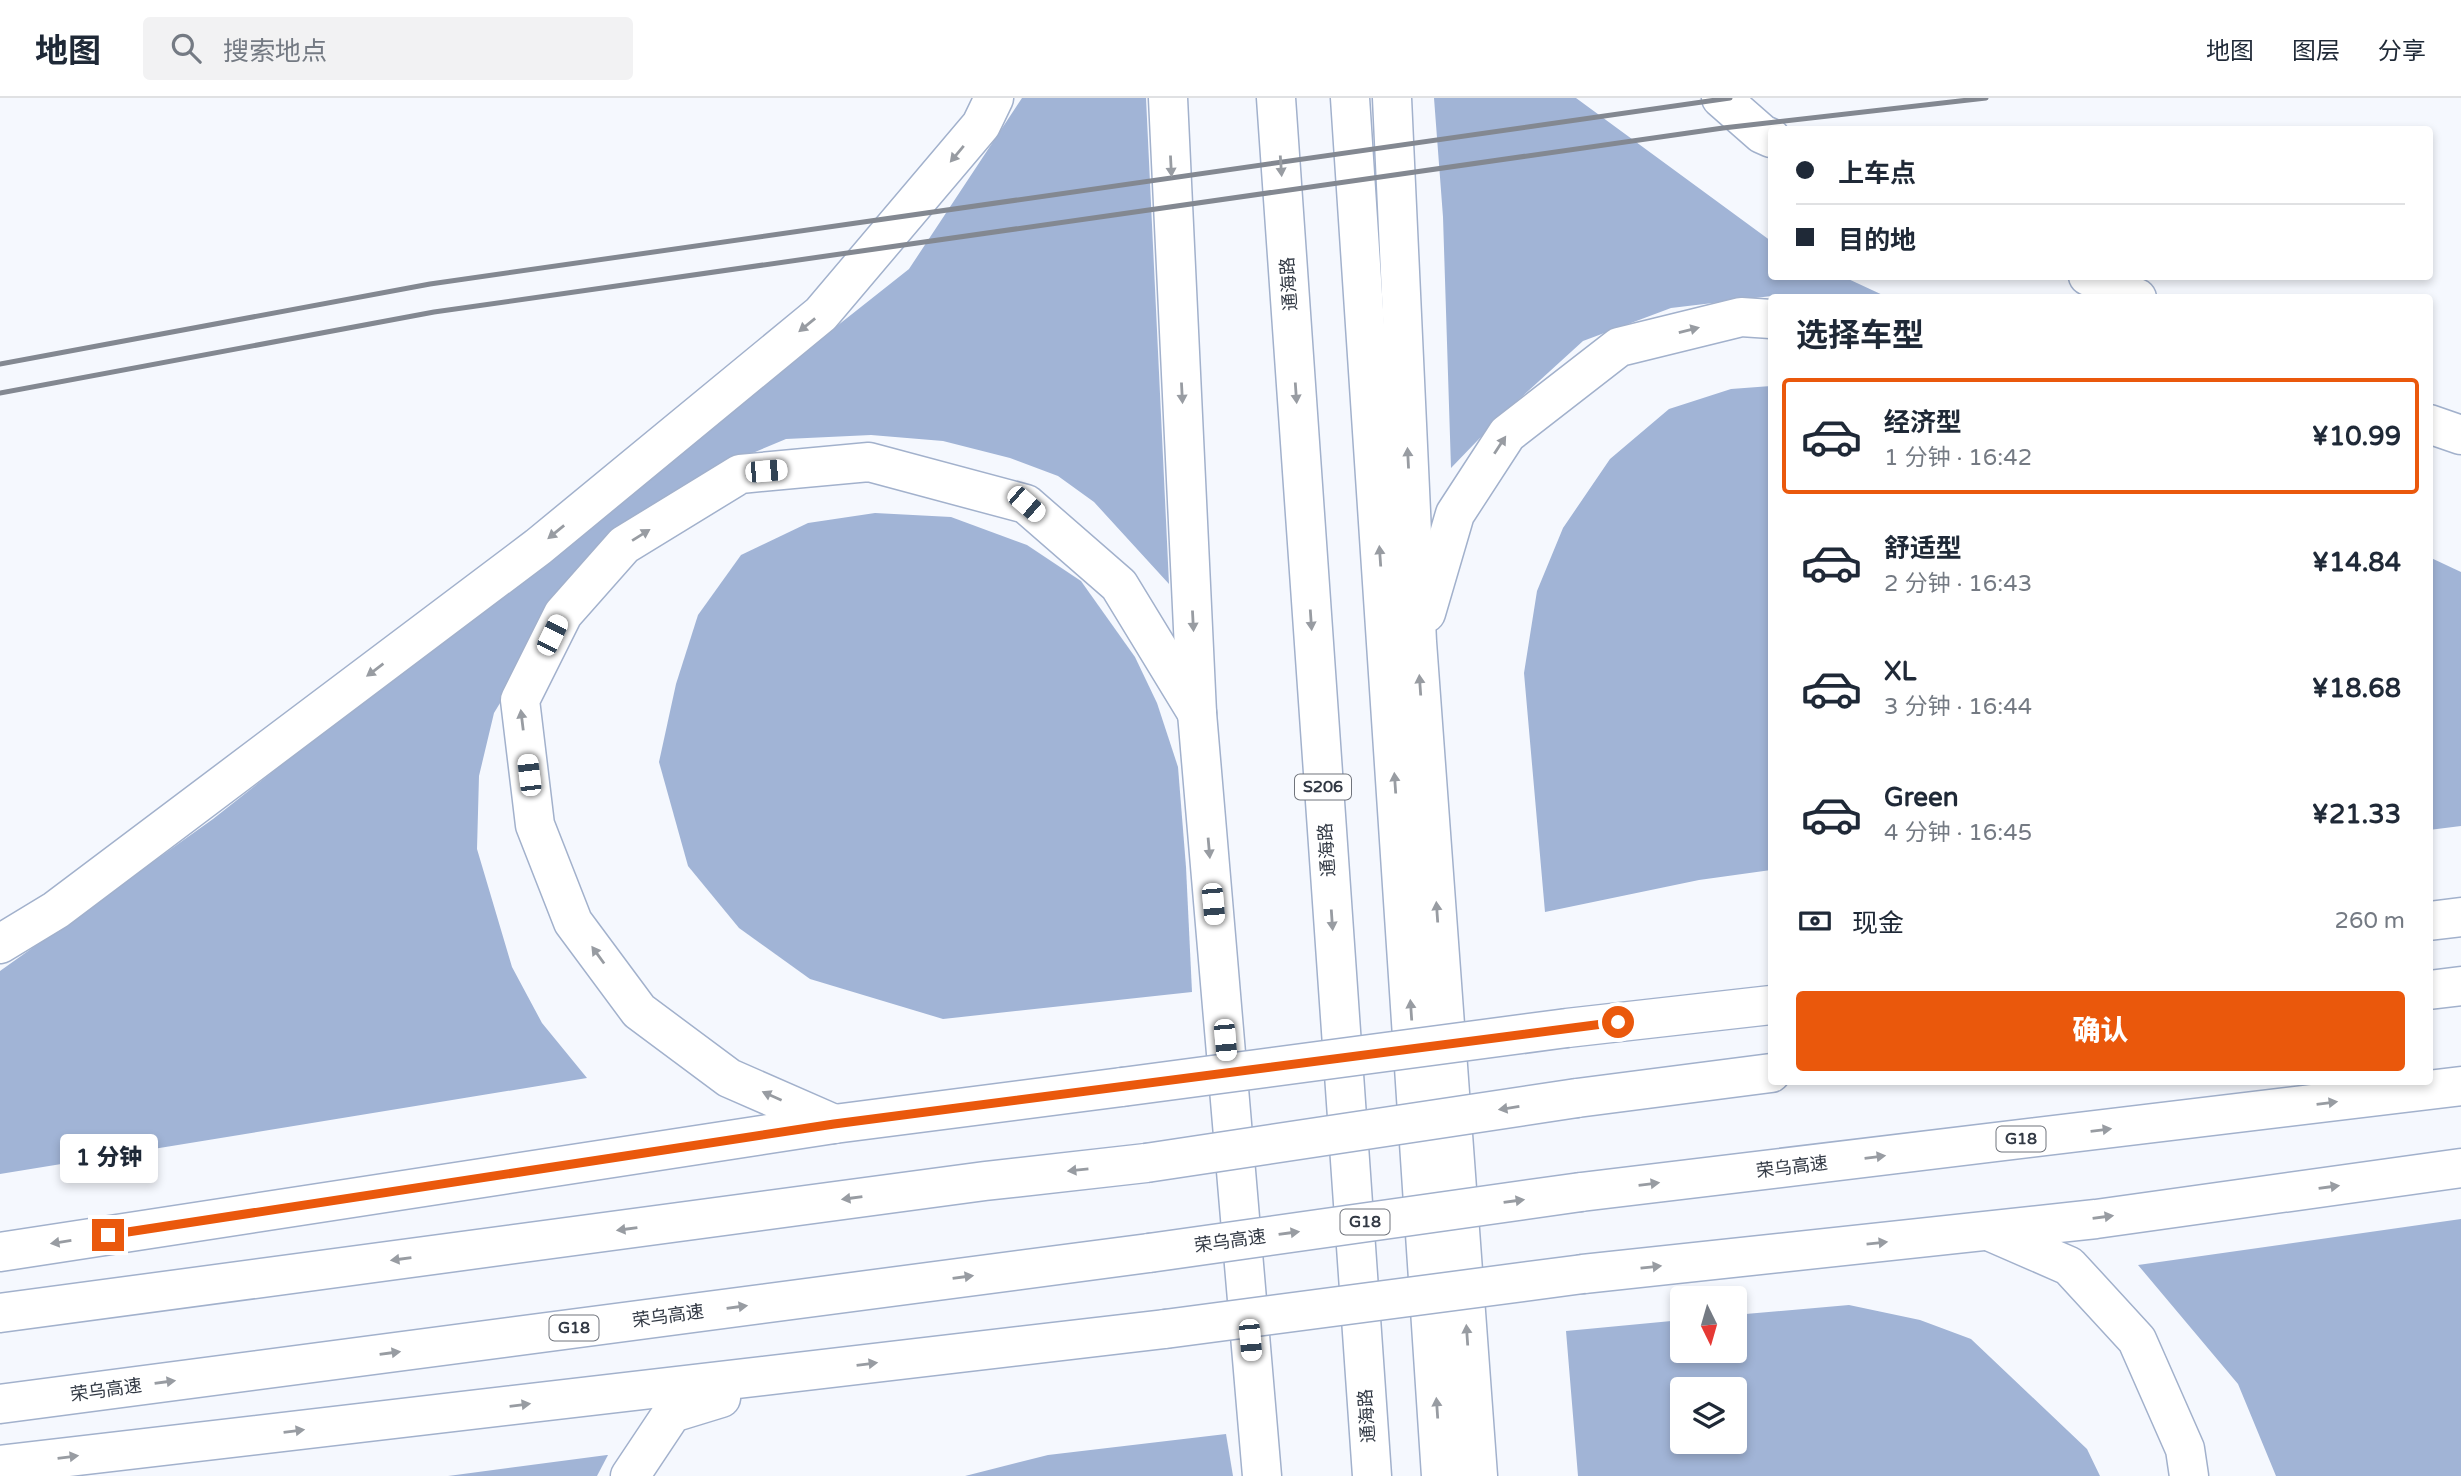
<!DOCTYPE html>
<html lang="zh">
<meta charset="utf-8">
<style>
:root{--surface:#fff;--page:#f2f2f3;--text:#1f2937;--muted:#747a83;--line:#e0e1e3;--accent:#ea580c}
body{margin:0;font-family:"Varela Round","Noto Sans SC",sans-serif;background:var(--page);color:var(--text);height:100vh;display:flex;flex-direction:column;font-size:26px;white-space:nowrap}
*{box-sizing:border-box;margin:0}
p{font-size:23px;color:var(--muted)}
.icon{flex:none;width:38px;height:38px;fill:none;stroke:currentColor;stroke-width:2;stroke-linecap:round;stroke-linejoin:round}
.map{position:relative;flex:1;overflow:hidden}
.drawer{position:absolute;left:1768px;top:196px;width:665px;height:791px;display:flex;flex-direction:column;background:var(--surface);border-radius:7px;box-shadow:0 4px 10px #0003}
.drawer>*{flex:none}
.banner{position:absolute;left:1768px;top:28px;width:665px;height:154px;border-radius:7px;box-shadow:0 4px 10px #0003;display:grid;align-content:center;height:154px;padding:0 28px;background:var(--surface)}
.needle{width:46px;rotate:175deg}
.fabs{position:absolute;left:1670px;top:1188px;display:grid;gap:14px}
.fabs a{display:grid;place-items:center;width:77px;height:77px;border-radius:7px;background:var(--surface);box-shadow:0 4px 10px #0003;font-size:35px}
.end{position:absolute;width:32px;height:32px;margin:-16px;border:9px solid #ea580c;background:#fff;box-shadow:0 0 0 4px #fff}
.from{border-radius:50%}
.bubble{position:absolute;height:49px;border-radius:7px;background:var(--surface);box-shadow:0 4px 10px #0003;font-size:23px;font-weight:800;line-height:49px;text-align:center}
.car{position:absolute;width:21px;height:42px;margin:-21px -10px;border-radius:9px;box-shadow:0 0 5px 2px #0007;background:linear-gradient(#fff 24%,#345 0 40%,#fff 0 76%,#345 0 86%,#fff 0)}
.banner b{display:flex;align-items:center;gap:24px;height:66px;font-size:26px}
.banner b+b{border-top:2px solid var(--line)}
.banner i{width:18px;height:18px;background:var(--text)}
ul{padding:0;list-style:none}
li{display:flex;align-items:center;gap:21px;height:116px;margin:0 14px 10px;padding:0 14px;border:4px solid transparent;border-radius:7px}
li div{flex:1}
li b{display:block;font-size:26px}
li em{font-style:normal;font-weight:800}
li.active{border-color:var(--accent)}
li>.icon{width:63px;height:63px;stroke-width:1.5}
h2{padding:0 28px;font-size:32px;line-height:84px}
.pay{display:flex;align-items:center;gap:18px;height:77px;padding:0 28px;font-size:26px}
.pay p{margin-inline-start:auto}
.cta{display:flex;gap:14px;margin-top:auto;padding:14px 28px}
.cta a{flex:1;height:80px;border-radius:7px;background:var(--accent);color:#fff;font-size:28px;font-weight:800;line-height:80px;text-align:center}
header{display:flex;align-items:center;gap:42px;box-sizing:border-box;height:98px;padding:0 35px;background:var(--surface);border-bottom:2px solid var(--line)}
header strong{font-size:33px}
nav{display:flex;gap:38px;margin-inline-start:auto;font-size:24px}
.search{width:490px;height:63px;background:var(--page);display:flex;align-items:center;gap:18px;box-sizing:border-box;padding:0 24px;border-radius:7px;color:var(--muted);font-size:26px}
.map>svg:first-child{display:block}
</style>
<header>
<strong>地图</strong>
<div class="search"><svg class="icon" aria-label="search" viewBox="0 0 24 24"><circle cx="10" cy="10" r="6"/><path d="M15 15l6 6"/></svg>搜索地点</div>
<nav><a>地图</a><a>图层</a><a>分享</a></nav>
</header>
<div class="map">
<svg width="2461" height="1378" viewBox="0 0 2461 1378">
<rect width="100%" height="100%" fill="#f5f8fe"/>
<g fill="#a1b4d6" fill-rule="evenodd">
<path d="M1022,0h124l23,486 -75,-82 -36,-26 -48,-18 -67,-17 -72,-6 -85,4 -57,24 -158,122 -77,128 -15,63 -2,73 35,118 30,56 45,55 -587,96v-203l213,-152 696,-550z"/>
<path d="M1434,0h142l195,143v35l73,1 43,20 -96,1 -11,-3 -109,13 -88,33 -78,71 -54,56 -8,-251z"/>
<path d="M1771,288v484l-72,10 -154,32 -21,-239 13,-82 26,-63 47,-69 59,-50 62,-20z"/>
<path d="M875,415l76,4 76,28 54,36 54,76 22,46 21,64 8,100 6,125 -249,27 -133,-40 -71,-51 -51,-62 -29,-104 17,-78 22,-69 43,-60 67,-32z"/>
<path d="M2429,459l32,15v254l-32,4z"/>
<path d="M2461,1121v257h-185l-38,-92 -100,-119z"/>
<path d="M1849,1207l71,15 51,19 116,110 13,27h-522l-12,-145 116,-11v31h52v-36zM1682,1292h52v52h-52z"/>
<path d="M1226,1336l7,42h-268l83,-21z"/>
<path d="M608,1357l-11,21h-149l159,-21z"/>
</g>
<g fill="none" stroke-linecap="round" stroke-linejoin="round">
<g stroke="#a2b1cc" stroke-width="41">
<g id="primary">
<path d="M1276,0l96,1378"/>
<path d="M1350,0l91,1378"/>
</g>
</g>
<g stroke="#a2b1cc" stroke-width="41">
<g id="highway">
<path d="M1168,0l29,615 65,763"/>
<path d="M1392,0l25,544 61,834"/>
<path d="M1721,0l41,36 9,4"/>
<path d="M2088,178l49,22"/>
<path d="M2429,326l32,11"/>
<path d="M1426,515l29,-99 52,-80 112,-87 122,-30 30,2"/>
<path d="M2429,823l32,-4"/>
<path d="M0,846l56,-34 482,-363 283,-233 160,-189 13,-27"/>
<path d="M2429,892l32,-4"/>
<path d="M1567,930l204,-23"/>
<path d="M1577,1000l194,-25"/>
<path d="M834,1026l-105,-46 -90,-67 -66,-89 -38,-97 -15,-125 43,-86 61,-69 116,-71 129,-12 157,42 93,81 78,128"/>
<path d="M1581,1094l880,-106"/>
<path d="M1991,1134l78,34 68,74 48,109 4,27"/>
<path d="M0,1154l834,-128 288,-37"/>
<path d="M1583,1176l513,-55 365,-51"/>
<path d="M0,1215l985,-132 161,-18"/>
<path d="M0,1306l1149,-151"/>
<path d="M0,1367l1165,-136"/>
<path d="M630,1378l42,-63 49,-15"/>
</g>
</g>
<use href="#primary" stroke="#fff" stroke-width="38"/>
<use href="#highway" stroke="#fff" stroke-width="38"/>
<g stroke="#838891" stroke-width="5">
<path d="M0,266l430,-80 1300,-186"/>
<path d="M0,295l434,-81 1289,-184 263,-30"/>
</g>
<g stroke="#a2b1cc" stroke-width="41" stroke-linecap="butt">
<g id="highway-bridge">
<path d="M1122,989l445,-59"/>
<path d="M1146,1065l431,-65"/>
<path d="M1149,1155l432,-61"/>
<path d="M1165,1231l418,-55"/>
</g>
</g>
<use href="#highway-bridge" stroke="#fff" stroke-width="38"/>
</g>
<defs><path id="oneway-solid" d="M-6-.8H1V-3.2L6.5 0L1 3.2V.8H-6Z" transform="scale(1.75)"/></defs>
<g fill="#989ca2">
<use href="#oneway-solid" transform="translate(957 56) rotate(130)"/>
<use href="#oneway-solid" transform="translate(1171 68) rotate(87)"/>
<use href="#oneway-solid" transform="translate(1281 68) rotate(86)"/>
<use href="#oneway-solid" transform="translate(807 227) rotate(141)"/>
<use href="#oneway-solid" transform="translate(1689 232) rotate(-14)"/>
<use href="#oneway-solid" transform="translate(1182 295) rotate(87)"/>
<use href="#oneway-solid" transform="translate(1296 295) rotate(86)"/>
<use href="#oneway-solid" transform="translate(1500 347) rotate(-57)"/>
<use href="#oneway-solid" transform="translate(1408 360) rotate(-93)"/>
<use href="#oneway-solid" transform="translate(556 434) rotate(141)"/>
<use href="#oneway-solid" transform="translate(641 437) rotate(-32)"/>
<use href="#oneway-solid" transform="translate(1380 458) rotate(-94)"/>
<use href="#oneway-solid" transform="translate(1311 522) rotate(86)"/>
<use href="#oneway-solid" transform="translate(1193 523) rotate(87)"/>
<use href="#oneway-solid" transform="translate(375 572) rotate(143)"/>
<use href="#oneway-solid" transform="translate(1420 587) rotate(-94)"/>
<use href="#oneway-solid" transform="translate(522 622) rotate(-97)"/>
<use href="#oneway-solid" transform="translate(1395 685) rotate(-94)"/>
<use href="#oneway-solid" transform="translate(1209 750) rotate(85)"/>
<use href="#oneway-solid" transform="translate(1437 814) rotate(-94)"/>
<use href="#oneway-solid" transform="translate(1332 822) rotate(86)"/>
<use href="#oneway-solid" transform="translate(598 857) rotate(-126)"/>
<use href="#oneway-solid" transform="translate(1411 912) rotate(-94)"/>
<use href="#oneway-solid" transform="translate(772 998) rotate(-156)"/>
<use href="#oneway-solid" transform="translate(2327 1005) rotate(-7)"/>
<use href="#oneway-solid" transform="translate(1509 1010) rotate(171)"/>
<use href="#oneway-solid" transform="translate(2101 1032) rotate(-7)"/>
<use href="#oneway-solid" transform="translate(1875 1059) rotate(-7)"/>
<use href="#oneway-solid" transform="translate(1078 1072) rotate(174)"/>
<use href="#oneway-solid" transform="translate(1649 1086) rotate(-7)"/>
<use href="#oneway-solid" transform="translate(2329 1089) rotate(-8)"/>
<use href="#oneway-solid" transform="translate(852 1100) rotate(172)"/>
<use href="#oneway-solid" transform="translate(1514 1103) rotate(-8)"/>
<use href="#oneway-solid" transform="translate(2103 1119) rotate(-8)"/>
<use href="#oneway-solid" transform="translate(627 1131) rotate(172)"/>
<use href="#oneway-solid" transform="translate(1289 1135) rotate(-8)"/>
<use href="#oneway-solid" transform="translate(61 1144) rotate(171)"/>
<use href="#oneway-solid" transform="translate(1877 1145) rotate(-6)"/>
<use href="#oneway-solid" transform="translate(401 1161) rotate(172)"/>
<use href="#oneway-solid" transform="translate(1651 1169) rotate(-6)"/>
<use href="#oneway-solid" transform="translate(963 1179) rotate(-8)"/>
<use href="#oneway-solid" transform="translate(737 1209) rotate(-8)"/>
<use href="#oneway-solid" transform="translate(1467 1237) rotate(-94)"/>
<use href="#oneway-solid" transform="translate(390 1255) rotate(-8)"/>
<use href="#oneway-solid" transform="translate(867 1266) rotate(-7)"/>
<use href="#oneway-solid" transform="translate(165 1284) rotate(-8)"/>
<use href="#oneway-solid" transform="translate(520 1307) rotate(-7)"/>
<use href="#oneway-solid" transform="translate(1437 1310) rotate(-94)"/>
<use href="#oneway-solid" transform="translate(294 1333) rotate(-7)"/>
<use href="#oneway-solid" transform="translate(68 1359) rotate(-7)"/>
</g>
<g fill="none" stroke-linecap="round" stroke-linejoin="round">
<path stroke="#ea580c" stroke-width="9" d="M108,1137l726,-111 784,-102"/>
</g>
<g text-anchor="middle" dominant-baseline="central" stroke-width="7" stroke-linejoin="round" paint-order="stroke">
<g fill="#fff" stroke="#70747c" stroke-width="2">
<rect x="1295" y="676.5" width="56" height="25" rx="5"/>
<rect x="1996.5" y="1028.5" width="49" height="25" rx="5"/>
<rect x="1340.5" y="1111.5" width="49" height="25" rx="5"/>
<rect x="549.5" y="1217.5" width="49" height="25" rx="5"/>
</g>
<g font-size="16" font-weight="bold" fill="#323944">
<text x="1323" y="689">S206</text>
<text x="2021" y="1041">G18</text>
<text x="1365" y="1124">G18</text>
<text x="574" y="1230">G18</text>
</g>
<g font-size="18" fill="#323944" stroke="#fff">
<text transform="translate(1289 186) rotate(-94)">通海路</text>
<text transform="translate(1327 752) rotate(-94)">通海路</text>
<text transform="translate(1792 1069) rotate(-7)">荣乌高速</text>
<text transform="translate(1230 1143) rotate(-8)">荣乌高速</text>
<text transform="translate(668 1218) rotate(-8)">荣乌高速</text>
<text transform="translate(106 1292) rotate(-8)">荣乌高速</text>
<text transform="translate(1367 1318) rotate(-94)">通海路</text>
</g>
</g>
</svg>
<div class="fabs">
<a><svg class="needle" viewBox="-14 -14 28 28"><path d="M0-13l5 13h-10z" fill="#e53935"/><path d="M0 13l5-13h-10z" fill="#747a83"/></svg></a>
<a><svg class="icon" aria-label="layers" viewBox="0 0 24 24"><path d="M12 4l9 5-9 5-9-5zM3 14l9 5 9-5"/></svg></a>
</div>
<i class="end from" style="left:1618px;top:924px"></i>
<i class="end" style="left:108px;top:1137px"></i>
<div class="bubble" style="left:60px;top:1036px;width:98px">1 分钟</div>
<i class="car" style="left:766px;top:373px;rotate:85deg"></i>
<i class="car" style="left:1026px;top:406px;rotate:131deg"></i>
<i class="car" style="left:552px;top:537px;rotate:26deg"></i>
<i class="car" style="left:529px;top:677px;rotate:353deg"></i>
<i class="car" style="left:1213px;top:806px;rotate:175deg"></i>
<i class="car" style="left:1225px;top:942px;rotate:175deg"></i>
<i class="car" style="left:1250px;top:1242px;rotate:175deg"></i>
<div class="banner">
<b><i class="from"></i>上车点</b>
<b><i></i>目的地</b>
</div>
<section class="drawer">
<h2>选择车型</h2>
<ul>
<li class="active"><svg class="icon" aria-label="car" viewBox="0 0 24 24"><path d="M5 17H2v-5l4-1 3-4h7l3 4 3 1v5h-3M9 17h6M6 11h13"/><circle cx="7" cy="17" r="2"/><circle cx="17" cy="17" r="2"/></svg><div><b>经济型</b><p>1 分钟 · 16:42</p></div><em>¥10.99</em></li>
<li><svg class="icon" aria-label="car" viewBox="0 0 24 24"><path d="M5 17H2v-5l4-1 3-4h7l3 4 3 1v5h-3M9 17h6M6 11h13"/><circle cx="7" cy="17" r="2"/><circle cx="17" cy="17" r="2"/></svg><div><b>舒适型</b><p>2 分钟 · 16:43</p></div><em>¥14.84</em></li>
<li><svg class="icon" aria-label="car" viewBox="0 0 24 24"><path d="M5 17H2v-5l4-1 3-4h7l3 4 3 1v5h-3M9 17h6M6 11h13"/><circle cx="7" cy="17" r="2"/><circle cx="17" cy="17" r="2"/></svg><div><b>XL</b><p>3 分钟 · 16:44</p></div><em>¥18.68</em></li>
<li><svg class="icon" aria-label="car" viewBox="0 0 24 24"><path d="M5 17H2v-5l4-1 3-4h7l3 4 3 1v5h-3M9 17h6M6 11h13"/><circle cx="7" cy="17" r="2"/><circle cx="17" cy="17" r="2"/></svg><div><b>Green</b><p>4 分钟 · 16:45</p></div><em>¥21.33</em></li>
</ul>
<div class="pay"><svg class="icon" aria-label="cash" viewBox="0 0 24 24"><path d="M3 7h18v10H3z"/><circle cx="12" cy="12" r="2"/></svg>现金<p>260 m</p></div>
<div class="cta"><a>确认</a></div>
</section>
</div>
